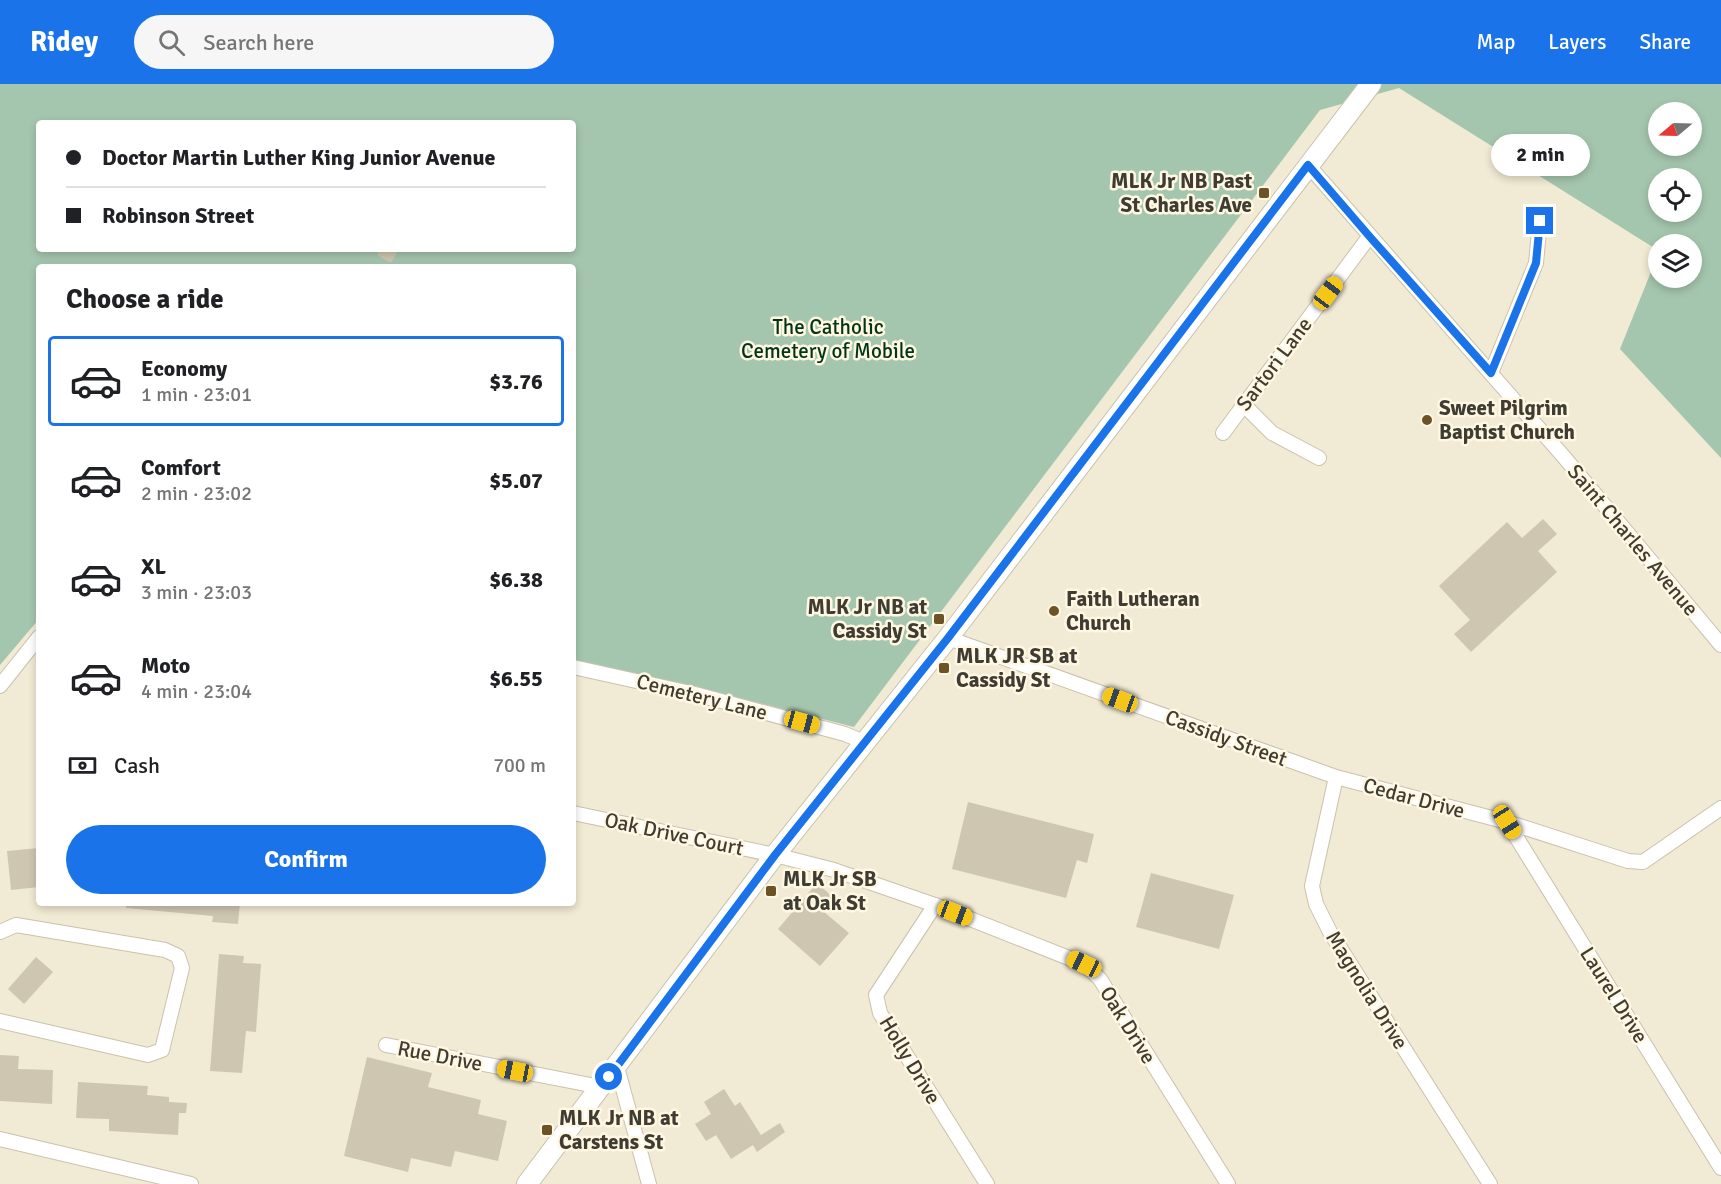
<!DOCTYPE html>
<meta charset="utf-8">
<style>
:root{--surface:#fff;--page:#f6f6f6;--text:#202124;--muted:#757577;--line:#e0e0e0;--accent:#1a73e8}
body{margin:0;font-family:Signika,sans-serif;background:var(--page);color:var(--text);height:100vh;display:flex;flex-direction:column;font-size:22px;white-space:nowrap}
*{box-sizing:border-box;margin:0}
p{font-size:20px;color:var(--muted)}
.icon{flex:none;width:33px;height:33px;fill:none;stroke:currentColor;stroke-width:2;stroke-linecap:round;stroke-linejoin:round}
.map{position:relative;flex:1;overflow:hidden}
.drawer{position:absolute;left:36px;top:180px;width:540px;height:642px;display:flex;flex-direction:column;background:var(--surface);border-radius:6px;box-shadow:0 3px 9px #0003}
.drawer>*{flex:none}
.top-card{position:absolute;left:36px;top:36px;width:540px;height:132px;border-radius:6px;box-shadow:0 3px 9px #0003;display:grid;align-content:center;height:132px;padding:0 30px;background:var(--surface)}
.needle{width:39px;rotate:251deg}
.tools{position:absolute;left:1648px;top:18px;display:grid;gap:12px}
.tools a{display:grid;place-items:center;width:54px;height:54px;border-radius:50%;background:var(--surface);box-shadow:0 3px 9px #0003;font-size:30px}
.end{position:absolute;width:27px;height:27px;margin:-14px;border:8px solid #1a73e8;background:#fff;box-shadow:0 0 0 3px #fff}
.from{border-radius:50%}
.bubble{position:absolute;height:42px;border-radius:21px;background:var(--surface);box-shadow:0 3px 9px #0003;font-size:20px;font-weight:700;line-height:42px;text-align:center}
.car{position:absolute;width:18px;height:36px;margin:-18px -9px;border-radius:8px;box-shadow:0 0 4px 2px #0007;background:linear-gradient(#f5c518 24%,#345 0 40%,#f5c518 0 76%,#345 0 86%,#f5c518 0)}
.top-card b{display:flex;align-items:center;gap:21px;height:57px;font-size:22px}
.top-card b+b{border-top:2px solid var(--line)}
.top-card i{width:15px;height:15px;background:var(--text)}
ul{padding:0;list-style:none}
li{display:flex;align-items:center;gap:18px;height:90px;margin:0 12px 9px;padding:0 18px;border:3px solid transparent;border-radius:6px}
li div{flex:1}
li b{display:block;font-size:22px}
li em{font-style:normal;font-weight:700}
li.active{border-color:var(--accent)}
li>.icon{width:54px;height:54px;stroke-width:1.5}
h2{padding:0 30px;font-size:27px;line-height:72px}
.pay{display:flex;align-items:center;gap:15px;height:66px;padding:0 30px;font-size:22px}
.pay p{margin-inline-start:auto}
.cta{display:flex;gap:12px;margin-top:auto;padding:12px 30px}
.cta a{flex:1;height:69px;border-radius:36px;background:var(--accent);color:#fff;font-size:24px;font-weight:700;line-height:69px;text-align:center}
header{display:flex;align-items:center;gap:36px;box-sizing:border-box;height:84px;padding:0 30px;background:var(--accent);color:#fff}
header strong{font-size:28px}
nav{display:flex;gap:33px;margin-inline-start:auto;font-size:21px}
.search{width:420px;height:54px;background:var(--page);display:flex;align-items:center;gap:15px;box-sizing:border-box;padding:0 21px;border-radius:33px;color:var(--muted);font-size:22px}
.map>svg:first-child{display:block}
</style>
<header>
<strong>Ridey</strong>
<div class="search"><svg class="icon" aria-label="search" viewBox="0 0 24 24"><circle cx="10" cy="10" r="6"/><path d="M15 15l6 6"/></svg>Search here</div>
<nav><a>Map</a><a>Layers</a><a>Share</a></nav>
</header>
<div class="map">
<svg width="1721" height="1100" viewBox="0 0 1721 1100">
<rect width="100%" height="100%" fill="#f1ead4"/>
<path fill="#a5c6ae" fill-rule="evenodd" d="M0,0h1721v374l-101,-109 39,-97v26h33v-34h-33v7l-260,-163 -79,22 -466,617 -166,-42 -115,-25v-393h-534v352l-39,46zM1659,28h33v34h-33zM39,39h534v126h-534zM1659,94h33v34h-33z"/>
<g fill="#cec6b1">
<path d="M381,165h18l-8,14 -14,-8z"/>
<path d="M1543,435l14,15 -19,17 19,21 -86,80 -17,-18 16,-14 -31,-34 68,-64 15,16z"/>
<path d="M968,718l126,32 -7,29 -10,-3 -11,38 -114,-29z"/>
<path d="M39,764v39l-28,3 -4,-39z"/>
<path d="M1151,789l83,22 -15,54 -83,-22z"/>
<path d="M817,799l18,16 -11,13 25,21 -29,33 -42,-37z"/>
<path d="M126,819h114l-2,21 -26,-2 1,-6 -87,-8z"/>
<path d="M219,870l25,2 -1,7 18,1 -5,68 -10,-1 -4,42 -32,-2z"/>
<path d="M36,873l17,15 -29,32 -16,-15z"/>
<path d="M0,971l19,1 -1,13 35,1 -1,34 -52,-3z"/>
<path d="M367,973l65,16 -4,14 53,13 -3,14 29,7 -9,40 -43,-10 -4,16 -40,-9 -3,14 -64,-16z"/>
<path d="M78,998l70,4 -1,9 22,2v5l18,1 -1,10h-7l-1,22 -69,-4v-12l-33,-1z"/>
<path d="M724,1005l11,17 5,-4 21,33 19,-12 5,9 -28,20 -4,-7 -22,14 -15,-24 -10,6 -11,-17 16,-10 -7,-12z"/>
</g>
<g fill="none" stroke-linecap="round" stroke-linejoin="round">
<g stroke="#cac2ad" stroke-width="16">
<g id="street">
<path d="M1308,81l256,292 157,188"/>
<path d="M1491,289l45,-110 4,-42"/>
<path d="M1244,321l28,28 47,25"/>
<path d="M1223,349l146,-196"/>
<path d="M948,554l388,139 171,45 121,39 15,1 78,-54"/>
<path d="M573,583l122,27 150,40 19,8"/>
<path d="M0,602l39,-49"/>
<path d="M1336,693l-24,109 4,18 14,28 160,252"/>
<path d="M573,729l202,42 59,15 101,35 149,59 16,15 128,205"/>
<path d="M1507,738l214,346"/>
<path d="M935,821l-59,90 4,18 107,171"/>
<path d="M0,848l16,-7 149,25 13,6 4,12 -20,82 -14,5 -148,-34"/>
<path d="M386,961l215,42"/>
<path d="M617,983l32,117"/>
<path d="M0,1055l191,45"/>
</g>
</g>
<g stroke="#cac2ad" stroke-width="22">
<path id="secondary" d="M527,1100l248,-329 173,-217 423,-554"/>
</g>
<use href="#street" stroke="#fff" stroke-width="14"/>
<use href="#secondary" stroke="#fff" stroke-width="20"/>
</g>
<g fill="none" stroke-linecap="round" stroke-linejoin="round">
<path stroke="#1a73e8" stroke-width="8" d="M609,993l166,-222 173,-217 360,-473 62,72 121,136 45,-110 4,-42"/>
</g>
<g fill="#6c5224" stroke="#fff7e1" stroke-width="2">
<rect x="1258" y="103" width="12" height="12" rx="3"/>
<circle cx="1427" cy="336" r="6"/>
<circle cx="1054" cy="527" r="6"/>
<rect x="933" y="529" width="12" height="12" rx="3"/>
<rect x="938" y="578" width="12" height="12" rx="3"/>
<rect x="765" y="801" width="12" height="12" rx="3"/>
<rect x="541" y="1040" width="12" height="12" rx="3"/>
</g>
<g text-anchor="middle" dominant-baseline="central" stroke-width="5" stroke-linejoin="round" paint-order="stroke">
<g font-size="21" font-weight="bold" fill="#3f3c33" stroke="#fff7e1" text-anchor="start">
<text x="1252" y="97" text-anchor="end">MLK Jr NB Past<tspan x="1252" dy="24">St Charles Ave</tspan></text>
<text x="1439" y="324">Sweet Pilgrim<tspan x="1439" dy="24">Baptist Church</tspan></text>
<text x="1066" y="515">Faith Lutheran<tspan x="1066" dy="24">Church</tspan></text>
<text x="927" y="523" text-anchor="end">MLK Jr NB at<tspan x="927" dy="24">Cassidy St</tspan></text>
<text x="956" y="572">MLK JR SB at<tspan x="956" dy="24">Cassidy St</tspan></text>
<text x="783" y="795">MLK Jr SB<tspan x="783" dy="24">at Oak St</tspan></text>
<text x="559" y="1034">MLK Jr NB at<tspan x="559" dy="24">Carstens St</tspan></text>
</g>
<g font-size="21" fill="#00351a" stroke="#fff7e1">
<text x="828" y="243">The Catholic<tspan x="828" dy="24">Cemetery of Mobile</tspan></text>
</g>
<g font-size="21" fill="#3f3c33" stroke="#fff7e1">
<text transform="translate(1274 280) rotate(-53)">Sartori Lane</text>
<text transform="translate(1633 456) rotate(50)">Saint Charles Avenue</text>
<text transform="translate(702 613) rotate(14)">Cemetery Lane</text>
<text transform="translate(1226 654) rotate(20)">Cassidy Street</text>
<text transform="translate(1414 714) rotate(15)">Cedar Drive</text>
<text transform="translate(674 750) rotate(12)">Oak Drive Court</text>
<text transform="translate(1367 906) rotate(58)">Magnolia Drive</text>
<text transform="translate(1614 911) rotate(58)">Laurel Drive</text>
<text transform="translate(1128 941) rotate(58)">Oak Drive</text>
<text transform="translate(440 972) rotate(11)">Rue Drive</text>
<text transform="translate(910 976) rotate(59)">Holly Drive</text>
</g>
</g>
</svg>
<div class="tools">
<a><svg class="needle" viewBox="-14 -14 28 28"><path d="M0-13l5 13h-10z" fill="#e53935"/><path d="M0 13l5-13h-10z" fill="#757577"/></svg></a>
<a><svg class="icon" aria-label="locate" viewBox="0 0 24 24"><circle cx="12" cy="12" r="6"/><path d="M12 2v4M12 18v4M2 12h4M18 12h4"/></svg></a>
<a><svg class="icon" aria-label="layers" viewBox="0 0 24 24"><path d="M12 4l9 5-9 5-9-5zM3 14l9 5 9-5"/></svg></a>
</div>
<i class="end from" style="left:609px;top:993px"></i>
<i class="end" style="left:1540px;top:137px"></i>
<div class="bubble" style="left:1491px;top:50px;width:99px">2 min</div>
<i class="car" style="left:1328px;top:209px;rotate:37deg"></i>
<i class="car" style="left:1120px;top:616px;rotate:290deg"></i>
<i class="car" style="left:802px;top:638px;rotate:105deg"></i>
<i class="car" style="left:1507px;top:738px;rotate:148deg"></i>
<i class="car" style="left:955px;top:829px;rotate:111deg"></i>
<i class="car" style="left:1084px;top:880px;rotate:295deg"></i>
<i class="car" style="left:515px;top:987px;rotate:281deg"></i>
<div class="top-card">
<b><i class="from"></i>Doctor Martin Luther King Junior Avenue</b>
<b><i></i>Robinson Street</b>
</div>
<section class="drawer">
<h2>Choose a ride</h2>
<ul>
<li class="active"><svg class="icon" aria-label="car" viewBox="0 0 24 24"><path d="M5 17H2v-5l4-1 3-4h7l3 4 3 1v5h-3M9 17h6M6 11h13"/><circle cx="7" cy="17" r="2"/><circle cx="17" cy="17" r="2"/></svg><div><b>Economy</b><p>1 min · 23:01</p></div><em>$3.76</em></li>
<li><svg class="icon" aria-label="car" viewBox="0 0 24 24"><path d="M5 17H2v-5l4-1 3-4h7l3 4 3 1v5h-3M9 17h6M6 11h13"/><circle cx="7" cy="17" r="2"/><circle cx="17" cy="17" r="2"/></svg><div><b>Comfort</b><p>2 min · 23:02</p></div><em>$5.07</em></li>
<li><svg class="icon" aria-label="car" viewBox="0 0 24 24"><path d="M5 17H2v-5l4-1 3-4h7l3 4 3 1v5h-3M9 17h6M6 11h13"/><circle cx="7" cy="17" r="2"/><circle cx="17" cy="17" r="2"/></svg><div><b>XL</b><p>3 min · 23:03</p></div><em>$6.38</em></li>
<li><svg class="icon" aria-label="car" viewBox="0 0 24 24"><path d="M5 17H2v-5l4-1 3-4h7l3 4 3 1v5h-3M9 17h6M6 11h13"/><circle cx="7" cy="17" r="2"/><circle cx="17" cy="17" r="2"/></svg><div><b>Moto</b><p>4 min · 23:04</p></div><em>$6.55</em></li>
</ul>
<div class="pay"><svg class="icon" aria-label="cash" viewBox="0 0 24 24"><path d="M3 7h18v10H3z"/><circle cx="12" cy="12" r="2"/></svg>Cash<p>700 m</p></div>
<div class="cta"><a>Confirm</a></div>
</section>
</div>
